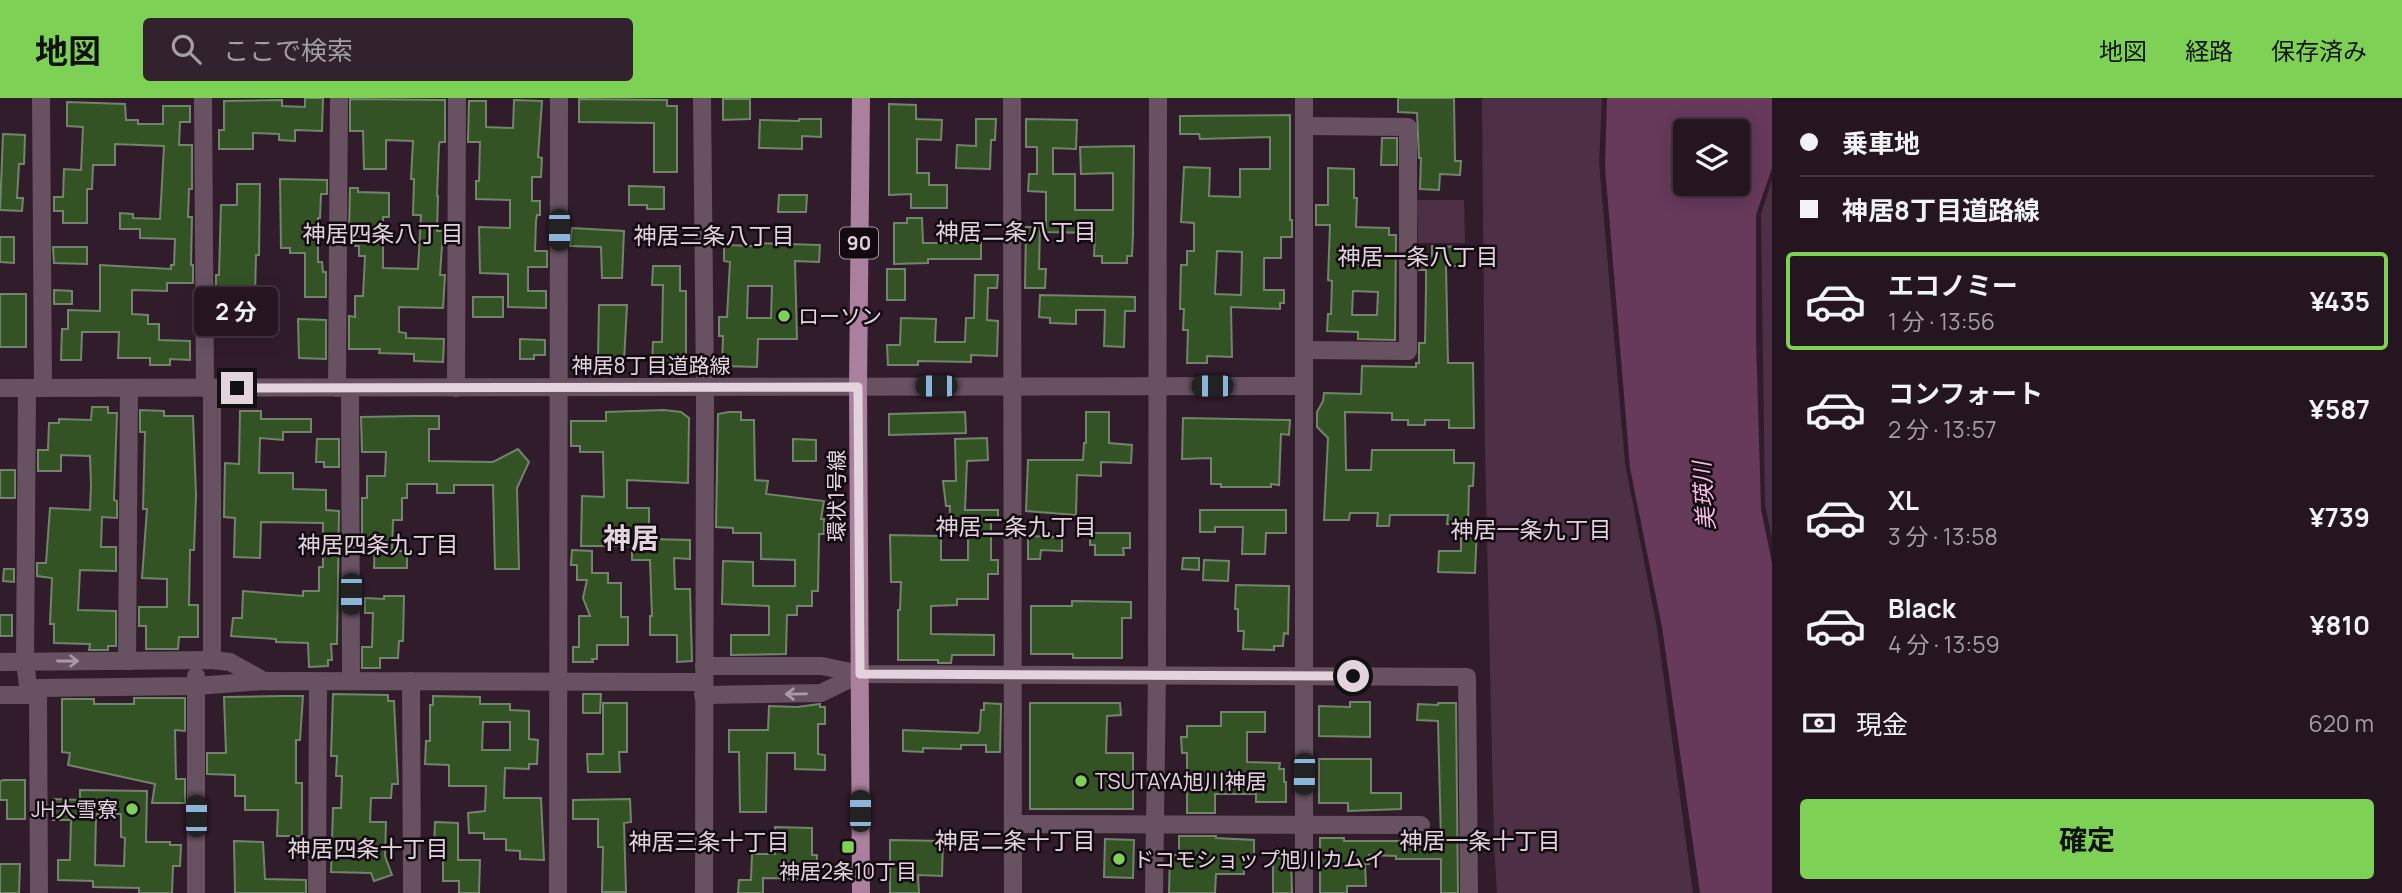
<!DOCTYPE html>
<html lang="ja">
<meta charset="utf-8">
<style>
:root{--surface:#251520;--page:#31222d;--text:#f1f3f6;--muted:#a39fa5;--line:#42343e;--accent:#7dd154}
body{margin:0;font-family:Manrope,"Noto Sans JP",sans-serif;background:var(--page);color:var(--text);height:100vh;display:flex;flex-direction:column;font-size:26px;white-space:nowrap}
*{box-sizing:border-box;margin:0}
p{font-size:23px;color:var(--muted)}
.icon{flex:none;width:38px;height:38px;fill:none;stroke:currentColor;stroke-width:2;stroke-linecap:round;stroke-linejoin:round}
.map{position:relative;flex:1;overflow:hidden}
.sheet{display:flex;flex-direction:column;background:var(--surface);width:630px}
.sheet>*{flex:none}
.top-card{display:grid;align-content:center;height:154px;padding:0 28px;background:var(--surface)}
.buttons{position:absolute;left:1673px;top:21px;display:grid;gap:14px}
.buttons a{display:grid;place-items:center;width:77px;height:77px;border-radius:7px;background:var(--surface);box-shadow:0 4px 18px #0003,0 0 0 2px var(--line);font-size:35px}
.end{position:absolute;width:32px;height:32px;margin:-16px;border:9px solid #e2d3dd;background:#111;box-shadow:0 0 0 4px #111}
.from{border-radius:50%}
.bubble{position:absolute;height:49px;border-radius:7px;background:var(--surface);box-shadow:0 4px 18px #0003,0 0 0 2px var(--line);font-size:23px;font-weight:700;line-height:49px;text-align:center}
.car{position:absolute;width:21px;height:42px;margin:-21px -10px;border-radius:9px;box-shadow:0 0 5px 2px #0007;background:linear-gradient(#222 24%,#8ab4d8 0 40%,#222 0 76%,#8ab4d8 0 86%,#222 0)}
.top-card b{display:flex;align-items:center;gap:24px;height:66px;font-size:26px}
.top-card b+b{border-top:2px solid var(--line)}
.top-card i{width:18px;height:18px;background:var(--text)}
ul{padding:0;list-style:none}
li{display:flex;align-items:center;gap:21px;height:98px;margin:0 14px 10px;padding:0 14px;border:4px solid transparent;border-radius:7px}
li div{flex:1}
li b{display:block;font-size:26px}
li em{font-style:normal;font-weight:700}
li.on{border-color:var(--accent)}
li>.icon{width:63px;height:63px;stroke-width:1.5}
.pay{display:flex;align-items:center;gap:18px;height:77px;padding:0 28px;font-size:26px}
.pay p{margin-inline-start:auto}
.button{display:flex;gap:14px;margin-top:auto;padding:14px 28px}
.button a{flex:1;height:80px;border-radius:7px;background:var(--accent);color:#111;font-size:28px;font-weight:700;line-height:80px;text-align:center}
header{display:flex;align-items:center;gap:42px;box-sizing:border-box;height:98px;padding:0 35px;background:var(--accent);color:#111}
header strong{font-size:33px}
nav{display:flex;gap:38px;margin-inline-start:auto;font-size:24px}
.search{width:490px;height:63px;background:var(--page);display:flex;align-items:center;gap:18px;box-sizing:border-box;padding:0 24px;border-radius:7px;color:var(--muted);font-size:26px}
main{display:flex;flex:1;min-height:0}
.map>svg:first-child{display:block}
</style>
<header>
<strong>地図</strong>
<div class="search"><svg class="icon" aria-label="search" viewBox="0 0 24 24"><circle cx="10" cy="10" r="6"/><path d="M15 15l6 6"/></svg>ここで検索</div>
<nav><a>地図</a><a>経路</a><a>保存済み</a></nav>
</header>
<main>
<div class="map">
<svg width="1772" height="795" viewBox="0 0 1772 795">
<rect width="100%" height="100%" fill="#311c2b"/>
<g fill="#4d3045">
<path d="M1482,0h120l-3,64 26,301 32,165 36,265h-196l-3,-49 -9,-395z"/>
<path d="M1772,82v358l-7,-33 -4,-291z"/>
<path d="M1417,102h47l1,43h-47z"/>
</g>
<path fill="#67395b" fill-rule="evenodd" d="M1607,0h165v70l-16,47v123l5,171 11,54v330h-72l-38,-266 -32,-159 -25,-301zM1685,33h53v53h-53z"/>
<g fill="#335325" stroke="#72846b" stroke-width="2" fill-rule="evenodd">
<path d="M305,0h18l-1,33 -27,-1v11l-16,-1v-6l-26,-1v16h-34v-19h5v-29l58,-1v6l23,1z"/>
<path d="M1398,0h56l1,63h6l-1,14 -20,-1 -1,16 -19,-1 1,-31h-2l-2,-45 -19,-1z"/>
<path d="M350,1l95,1v42h-5l-1,3 -2,51h1l-1,35h6l-3,44h5l-2,33 -44,-1v25l7,1v5l38,1 -1,23 -29,-1v-7l-35,-1 1,-4h-31v-33l6,1v-21h8l2,-40h-6v-10h-4v-14h-6l1,-44h8v4l31,1v24h-6v51l35,1 3,-54h-8l1,-36h-3l2,-38 -27,-1v29h-22l-1,-38h-13z"/>
<path d="M579,1l88,1v6h10v66h-23v-49l-75,-1z"/>
<path d="M723,1h27v20l-27,1z"/>
<path d="M514,2l28,1 -4,56 4,1 -1,19h-9v24h8v14h-3l-1,6 -1,30h12v16h-19v24h18v17l-38,-1v-33l-28,-1 -1,-46 31,1v-28l-34,-1v-18h3l1,-39h-12l1,-41h17v26l27,1z"/>
<path d="M67,4l58,2 1,16h12v4h25v-18h27v16h-10l-1,23h13v44h-3l-1,28h4l-1,48h2v18h-26v8l-35,-1v24l16,1v9h11v16l31,1v19l-20,-1v6h-20v-7h-32l1,-26h-37l-1,28h-20l1,-31h6v-19l32,1v-46l71,4v-4h3l1,-26 -35,-1v-9h-20v-16l13,1v4l27,1 4,-73 -49,-2v21h-22l-1,24h-5v34h-24v-12h-9v-14h9l1,-28 17,1 2,-43 -16,-1z"/>
<path d="M889,6l27,1v14l26,1 -1,20 -24,-1v34h12v12h18v23h-36v-14l-22,1z"/>
<path d="M1290,17v105h2v17h-11v21h-17v32h20v13h-4v6l-49,-2 1,50 -25,-1v7h-20l1,-33h-5l1,-21h-4l1,-44h6v-14h7v-28l-13,-1 3,-55 26,1 -1,28 31,1v-28h30v-32l-70,2 -1,-5h-19v-18zM1217,153l25,1 -1,43 -26,-1z"/>
<path d="M799,21h22v18l-19,-1v13l-43,-1 1,-28 39,1z"/>
<path d="M976,21h20l-1,21h-4l-1,29 -34,-1 1,-23 19,1z"/>
<path d="M1026,21l51,1 -1,29 -23,-1v26h22v36h38v-37l-32,1 -1,-27 54,-1 -1,88 -1,22h-5v7h-25v-7h-8l1,-23 -49,-1v-40l-18,-1 1,-17h8v-27h-11z"/>
<path d="M3,36l22,1 -1,29h-5l-2,34h6l-1,13 -22,-1z"/>
<path d="M1382,40h15v27h-16z"/>
<path d="M1328,70l26,1v29h3l-1,29 33,1v7h7l-1,105 -37,-1v-7l-31,-1 1,-17h3l1,-33 -4,-1 2,-55h-14v-20h12zM1353,193l25,1 -1,23h-25z"/>
<path d="M280,81l47,1v14h-6l-1,24h-2v44h4l1,10h3v25h-21v-44h-15v-5h-9z"/>
<path d="M237,86h23l-1,71h-3l-1,42 -29,-1v-2h-10v-19h3l2,-70h16z"/>
<path d="M629,88l35,1v22h-17v-4h-18z"/>
<path d="M779,97h28l-1,17h-28z"/>
<path d="M907,120h15l1,25h58v16h-53v4l-34,1v-41h13z"/>
<path d="M1026,129h14l-1,42h7l-1,19h-20z"/>
<path d="M572,130l52,3 -2,47h-20l-1,-31 -31,-1z"/>
<path d="M0,139h14v26l-14,-1z"/>
<path d="M758,145l62,2 -1,17 -24,-1 2,78h-39l-1,28 -35,-1 1,-30h-4v-19h8l3,-55 -6,-1v-16l34,1zM748,188h24l-1,32h-24z"/>
<path d="M1432,148l30,1v19h-16l2,97h25l1,65h-25v-8h-24v5h-17v-5h-16v-7l-47,-1 1,58h25l1,-20h82v13h20l-1,23h-4l-1,39 -21,-1 1,-9h-58l-1,11h-12l1,-13h-28l-1,7h-25l4,-82 -11,-11v-15l6,-11 1,-8 37,1 1,-28 54,1v-4h3v-20h6l1,-54v-19h-7v-14h13z"/>
<path d="M53,149h34v17l-33,-1z"/>
<path d="M653,168h27v25h6v72h-34l1,-21h9l1,-57h-11z"/>
<rect x="887" y="171" width="18" height="31"/>
<path d="M975,177h23l-1,13h-9l-1,32 11,1 -1,35 -26,-1v7l-53,-1v4h-30l-1,-20h13l1,-27 35,1 -1,23h30l1,-24h8z"/>
<path d="M54,192l18,1v13h-18z"/>
<rect x="0" y="196" width="26" height="53"/>
<path d="M1040,197l95,2v14h-10l-1,36 -20,-1 1,-36h-29v14l-26,-1v-5l-11,-1z"/>
<rect x="473" y="199" width="30" height="20"/>
<path d="M599,207h28l-3,57 -26,-1z"/>
<path d="M225,219l31,1 -1,12h-30z"/>
<path d="M298,221l28,1v39l-27,-1z"/>
<path d="M520,241l25,1v15h-11v4h-14z"/>
<path d="M92,309h16v6h9l-3,87 3,1v17l-15,-1 -1,30h15v24l-36,-1 -2,40 38,1v35h-8v4h-19l1,-6 -36,-1v-19h-4l2,-46 -15,-2v-13h9l4,-55 40,2 1,-25 -1,-29 -29,-1v16h-23v-21h10l1,-27h10v-4l32,1z"/>
<path d="M140,312l24,1v5h29l3,79 -2,55h-4l-1,55h9v32h-19l-1,12h-32v-23h-7v-19h28v-28l-25,-1 5,-69h-4l2,-77h-5z"/>
<path d="M664,312l17,2 8,6 -1,65 -61,-3v28h22v31l41,1v19l-16,-1 1,31h15l2,72 -15,1v-27h-27v-19h2l-2,-56h-18v-14h-51l1,-50 22,1 -1,-45h-23v-6h-9v-25h35v-9z"/>
<path d="M240,313h21v8h50v13h-28v8l-23,-2 -1,35h34v16l33,1v20l13,1 -2,133h-6l1,16h-4v6l-19,1 -1,-24 -32,-1v-3l-45,-3 2,-18h9l1,-27 60,5v-5h16v-24h4v-44l-62,-1 -1,36 -26,-1 1,-39 -11,-1 1,-54 14,1z"/>
<path d="M729,314h12v8h13l1,60 13,1 -2,13 58,7 -3,18h3v15h-5l-1,57h-6v15h-15v9h-10l-1,39 -55,1v-20h38v-29l-47,-2 1,-43 30,1v24h42v-26l-34,-1v-26h-28v-5l-17,-1 2,-113z"/>
<path d="M965,314l1,21 -77,2v-21z"/>
<path d="M1086,314h23v31l23,2 -1,18 -30,-1v14l-24,-1 -1,40 -50,-4 2,-51h55l1,-17h2z"/>
<path d="M414,318h25v13h-10v32l64,1 25,-13 11,13 -12,26 2,81h-24l-2,-84h-39v8h-17v-9h-30v14h-5v22h-9l-1,31h15v17h-33l1,-29 -13,-1v-40h5v-22h18l1,-24h-24l-1,-35z"/>
<path d="M1183,320l107,2 -1,15 -8,-1 -2,51 -8,-1v3h-50v-3h-10v-26l-29,1z"/>
<path d="M987,340l1,22 -21,1 -2,49h33v12h-7v38h7v14h-10v25h-31v6l-26,1v28l63,1v20h-42l-1,8h-13v-3h-40v-50h2l1,-28h-10l-1,-47 51,1v24h27v-29l-19,-1 1,-24h-4l-3,-25h13l-1,-42z"/>
<path d="M317,341h22v28h-15v-5h-8z"/>
<path d="M793,341l23,1v21h-23z"/>
<rect x="0" y="372" width="15" height="28"/>
<path d="M1200,412h86v23h-20l-1,21h-23l1,-27h-28v5h-15z"/>
<path d="M1461,429h16l-2,46 -37,-1 1,-21h22z"/>
<path d="M1090,435h40v15h-7l1,7h-29v-10h-5z"/>
<path d="M1028,438l34,1v14l-21,-1 -1,9h-12z"/>
<path d="M572,452l20,1v22h16v10h13v34h7v28h-31v14h-5l1,3h-20v-15h6v-31h11l-7,-18 4,-18h-10v-15h-6z"/>
<path d="M1183,460h16v12l-17,-1z"/>
<path d="M1204,462l25,1 -1,20 -25,-1z"/>
<path d="M4,471h10v13l-11,-1z"/>
<path d="M1236,487l53,1 -1,48 -4,-1 -1,13h-9v4l-31,-1 1,-18h-6v-22h-3z"/>
<path d="M384,498h20l-1,45h-4l-1,17h-18v10h-18v-21h10l1,-34h-8v-15l19,1z"/>
<path d="M1072,503l59,1v16h-9v40h-49v-4h-42v-48h41z"/>
<rect x="0" y="517" width="12" height="21"/>
<path d="M333,596l55,1v6h6l4,83h-6l-1,14h-20l-1,24h16l-1,34 7,19 -18,6 -3,-8 -40,-1 2,-64h8l1,-32h-6l1,-20h-6z"/>
<path d="M583,596h18l-1,19h-17z"/>
<path d="M282,598h21l-3,44h-4v43h6v53h-25l1,-26h-33v-14h-10v-21l-28,-1v-21h19l-2,-56z"/>
<path d="M433,598l47,1v7h30v6l19,1v28l9,1 -1,24h-8v5l-24,-1 -1,30h37l3,62 -24,-1v-8l-14,-1v-11h-22v-6h-15l-1,-20 17,-2 1,-25h-37v-21l-24,-1 1,-23h4v-36h3zM483,624h27v28h-28z"/>
<path d="M134,600h51v33l-10,-1 1,49h9v24h-33l3,-19 -87,-19 2,-12 -8,-1v-53h32v5h40z"/>
<path d="M1350,604h20v35l-51,-1v-30l31,1z"/>
<path d="M603,605h24v49h-8l1,20h-32l-1,-18h16z"/>
<path d="M984,605l17,1 -1,48h-14v-7h-25v4l-38,-1v4l-20,-1v-21l75,3 2,-3 1,-20h3z"/>
<path d="M1030,605h90l1,12 -14,1 -1,37h27v56h-103z"/>
<path d="M1438,605h18l2,190h-17v-34h-45v-3l-27,-1v9h-4l1,22h-19v7h-27v-55h24v3h97l-3,-120 -21,-1 1,-16 20,1z"/>
<path d="M820,606v3h5v17h-7v30l7,1v15l-30,-1v-16h-28l-1,59h-26l-1,-60h-10v-22h39l1,-24 28,1z"/>
<path d="M1221,614h44v20h-18v30l33,1 -1,6h5v13h2v20h-30v-8h-41v19h-28v-60h-5l-1,-16h6v-11h34z"/>
<path d="M1319,661h52v34h30v16l-53,2v-8h-29z"/>
<path d="M4,682h21v39h-18v-19h-7v-19z"/>
<path d="M80,692l67,1 -1,51h24v3h11l-1,21h-7l-1,27h-33v-5l-46,-1v-6l-35,-1v-20h12l1,-40h-18v-21l27,1zM96,716h25v23l4,1 -1,28 -29,-1z"/>
<path d="M630,701l1,23 -7,1 2,69h-24l1,-45h-5v-28h-25v-19z"/>
<path d="M435,724l23,1v37h22l-1,33h-20v-12h-16v-32h-9z"/>
<path d="M775,729l37,1v27h5l-1,24 -53,-1v15h-25l1,-13h12l1,-26h23z"/>
<path d="M1179,738h37v2l38,2v19h-10v15h-28l-1,19h-46l1,-38h9z"/>
<path d="M1105,741l29,1 -1,38 -29,-1z"/>
<path d="M890,742l53,1 -1,35 -24,-1 1,18h-29z"/>
<path d="M234,743l29,1 2,37 41,1v13h-71z"/>
<path d="M1273,760h18l1,35h-19z"/>
<path d="M0,766h20l-1,29h-19z"/>
</g>
<g fill="none" stroke-linecap="round" stroke-linejoin="round">
<g stroke="#685261" stroke-width="18">
<path d="M41,0l2,290"/>
<path d="M203,0l2,290"/>
<path d="M702,0l3,289 -1,506"/>
<path d="M1012,0l1,795"/>
<path d="M1304,0v795"/>
<path d="M1304,252l104,1v-224l-104,-1"/>
<path d="M0,290l1303,-2"/>
<path d="M27,290l-2,273 4,34"/>
<path d="M337,290l2,-290"/>
<path d="M350,290l1,293"/>
<path d="M456,290l1,-290"/>
<path d="M212,562v-272"/>
<path d="M127,563l2,-273"/>
<path d="M0,564l212,-2 18,2 34,19"/>
<path d="M704,568h118l38,8 607,3 2,216"/>
<path d="M196,578v217"/>
<path d="M411,583l1,212"/>
<path d="M38,590l1,205"/>
<path d="M0,597h29l9,-7 158,-2 68,-5 440,1"/>
<path d="M703,597l118,-2 39,-19"/>
<path d="M1014,726l407,1"/>
<path d="M317,795l1,-212"/>
<path d="M558,795l1,-795"/>
<path d="M1154,795l3,-218 1,-577"/>
</g>
<path stroke="#ab7f9e" stroke-width="18" d="M861,0l-3,289 3,506"/>
</g>
<defs><path id="oneway-shaft" d="M-6 0H5M1.5-3L5.5 0L1.5 3" fill="none" stroke-width="1.6" stroke-linecap="round" stroke-linejoin="round" transform="scale(1.75)"/></defs>
<g stroke="#ab99a5">
<use href="#oneway-shaft" transform="translate(68 563)"/>
<use href="#oneway-shaft" transform="translate(796 596) rotate(179)"/>
</g>
<g fill="none" stroke-linecap="round" stroke-linejoin="round">
<path stroke="#e2d3dd" stroke-width="9" d="M237,290l621,-1 2,287 493,2"/>
</g>
<g fill="#7dd154" stroke="#130a11" stroke-width="2.5">
<circle cx="784" cy="218" r="7"/>
<circle cx="1081" cy="683" r="7"/>
<circle cx="132" cy="711" r="7"/>
<rect x="841" y="742" width="14" height="14" rx="3.5"/>
<circle cx="1119" cy="761" r="7"/>
</g>
<g text-anchor="middle" dominant-baseline="central" stroke-width="5" stroke-linejoin="round" paint-order="stroke">
<rect fill="#130a11" stroke="#a497a0" stroke-width="2" x="840" y="129.5" width="38" height="31" rx="5"/>
<g font-size="19" font-weight="bold" fill="#e2d3dd">
<text x="859" y="145">90</text>
</g>
<g font-size="21" fill="#e2d3dd" stroke="#130a11" text-anchor="start">
<text x="798" y="218">ローソン</text>
<text x="1095" y="683">TSUTAYA旭川神居</text>
<text x="118" y="711" text-anchor="end">JH大雪寮</text>
<text x="1133" y="761">ドコモショップ旭川カムイ</text>
<text x="848" y="773" text-anchor="middle">神居2条10丁目</text>
</g>
<g font-size="21" fill="#e2d3dd" stroke="#130a11">
<text x="651" y="267">神居8丁目道路線</text>
<text transform="translate(836 398) rotate(-90)">環状1号線</text>
</g>
<g font-size="23" fill="#e2d3dd" stroke="#130a11">
<text x="1016" y="133">神居二条八丁目</text>
<text x="383" y="135">神居四条八丁目</text>
<text x="714" y="137">神居三条八丁目</text>
<text x="1418" y="158">神居一条八丁目</text>
<text x="1016" y="428">神居二条九丁目</text>
<text x="1531" y="431">神居一条九丁目</text>
<text x="378" y="446">神居四条九丁目</text>
<text x="1015" y="742">神居二条十丁目</text>
<text x="1480" y="742">神居一条十丁目</text>
<text x="709" y="743">神居三条十丁目</text>
<text x="368" y="750">神居四条十丁目</text>
</g>
<g font-size="23" font-style="italic" fill="#f9bce7" stroke="#130a11">
<text transform="translate(1703 398) rotate(-94)">美瑛川</text>
</g>
<g font-size="28" font-weight="bold" fill="#e2d3dd" stroke="#130a11">
<text x="631" y="439">神居</text>
</g>
</g>
</svg>
<div class="buttons">
<a><svg class="icon" aria-label="layers" viewBox="0 0 24 24"><path d="M12 4l9 5-9 5-9-5zM3 14l9 5 9-5"/></svg></a>
</div>
<i class="end from" style="left:1353px;top:578px"></i>
<i class="end" style="left:237px;top:290px"></i>
<div class="bubble" style="left:194px;top:189px;width:84px">2 分</div>
<i class="car" style="left:559px;top:132px;rotate:180deg"></i>
<i class="car" style="left:936px;top:288px;rotate:270deg"></i>
<i class="car" style="left:1212px;top:288px;rotate:270deg"></i>
<i class="car" style="left:351px;top:496px;rotate:180deg"></i>
<i class="car" style="left:1304px;top:676px;rotate:181deg"></i>
<i class="car" style="left:860px;top:713px;rotate:0deg"></i>
<i class="car" style="left:196px;top:718px;rotate:0deg"></i>
</div>
<section class="sheet">
<div class="top-card">
<b><i class="from"></i>乗車地</b>
<b><i></i>神居8丁目道路線</b>
</div>
<ul>
<li class="on"><svg class="icon" aria-label="car" viewBox="0 0 24 24"><path d="M5 17H2v-5l4-1 3-4h7l3 4 3 1v5h-3M9 17h6M6 11h13"/><circle cx="7" cy="17" r="2"/><circle cx="17" cy="17" r="2"/></svg><div><b>エコノミー</b><p>1 分 · 13:56</p></div><em>¥435</em></li>
<li><svg class="icon" aria-label="car" viewBox="0 0 24 24"><path d="M5 17H2v-5l4-1 3-4h7l3 4 3 1v5h-3M9 17h6M6 11h13"/><circle cx="7" cy="17" r="2"/><circle cx="17" cy="17" r="2"/></svg><div><b>コンフォート</b><p>2 分 · 13:57</p></div><em>¥587</em></li>
<li><svg class="icon" aria-label="car" viewBox="0 0 24 24"><path d="M5 17H2v-5l4-1 3-4h7l3 4 3 1v5h-3M9 17h6M6 11h13"/><circle cx="7" cy="17" r="2"/><circle cx="17" cy="17" r="2"/></svg><div><b>XL</b><p>3 分 · 13:58</p></div><em>¥739</em></li>
<li><svg class="icon" aria-label="car" viewBox="0 0 24 24"><path d="M5 17H2v-5l4-1 3-4h7l3 4 3 1v5h-3M9 17h6M6 11h13"/><circle cx="7" cy="17" r="2"/><circle cx="17" cy="17" r="2"/></svg><div><b>Black</b><p>4 分 · 13:59</p></div><em>¥810</em></li>
</ul>
<div class="pay"><svg class="icon" aria-label="cash" viewBox="0 0 24 24"><path d="M3 7h18v10H3z"/><circle cx="12" cy="12" r="2"/></svg>現金<p>620 m</p></div>
<div class="button"><a>確定</a></div>
</section>
</main>
